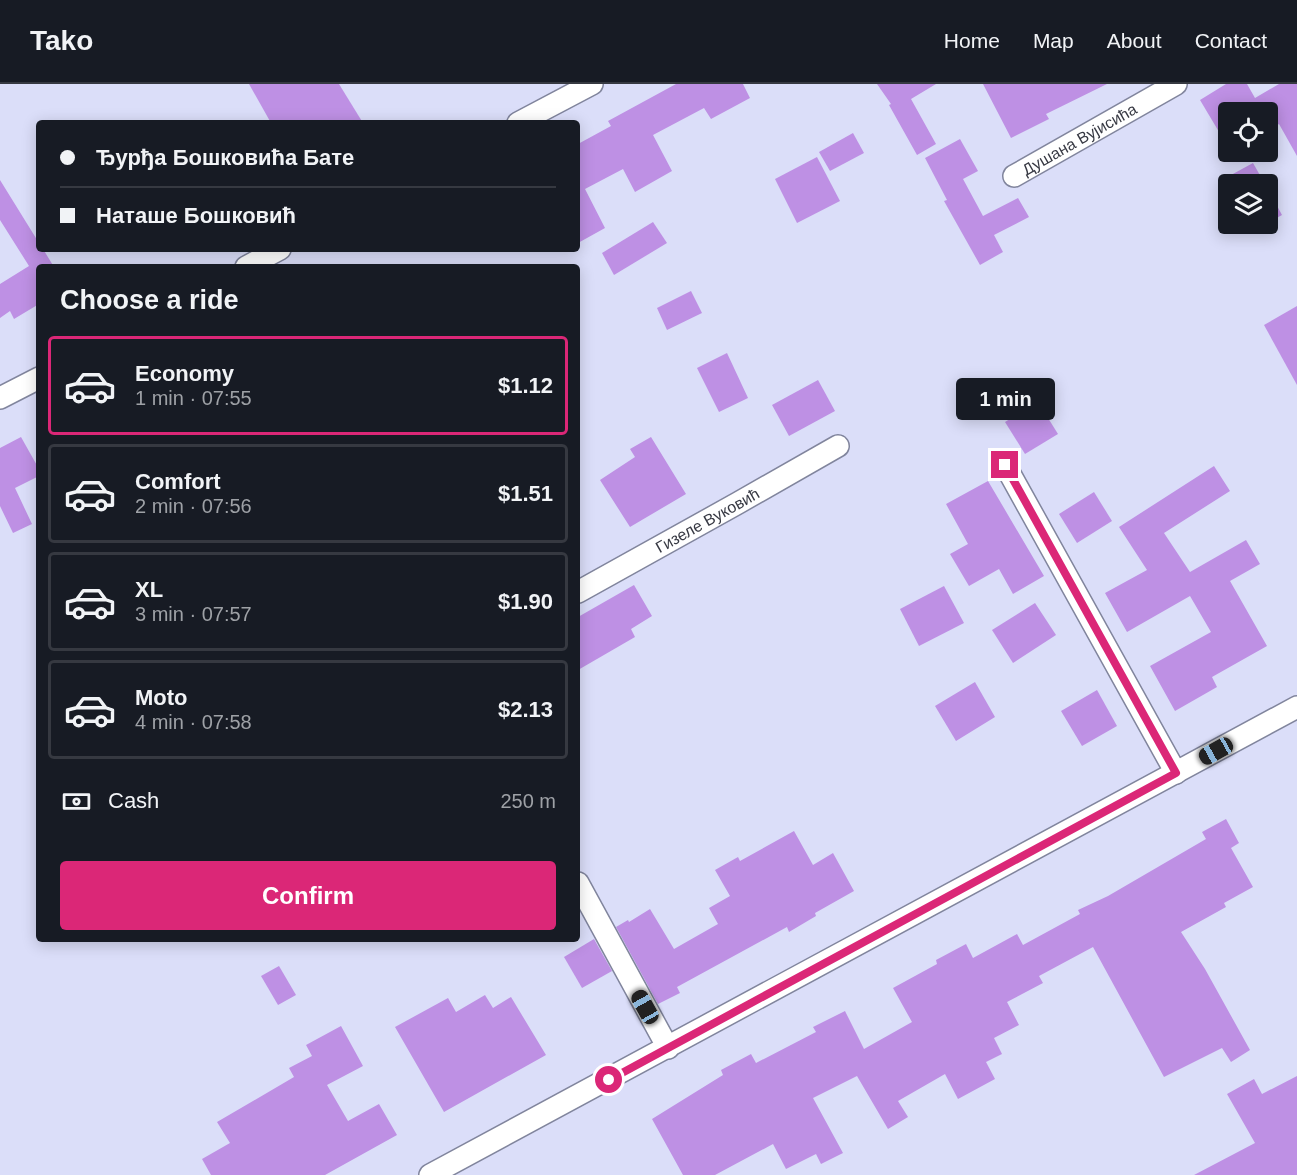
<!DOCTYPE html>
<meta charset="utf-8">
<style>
:root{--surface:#171b24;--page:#20242c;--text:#f1f3f6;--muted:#9ea1a6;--line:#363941;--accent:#db2777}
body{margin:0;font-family:Helvetica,sans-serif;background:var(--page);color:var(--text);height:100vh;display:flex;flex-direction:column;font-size:22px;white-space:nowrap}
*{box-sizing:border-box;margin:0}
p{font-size:20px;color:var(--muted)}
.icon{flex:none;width:33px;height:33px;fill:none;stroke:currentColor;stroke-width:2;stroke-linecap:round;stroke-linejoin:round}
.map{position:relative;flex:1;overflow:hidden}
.side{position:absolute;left:36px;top:180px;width:544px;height:678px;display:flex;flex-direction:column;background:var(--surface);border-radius:6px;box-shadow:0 3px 15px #0003}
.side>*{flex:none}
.banner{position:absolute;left:36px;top:36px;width:544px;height:132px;border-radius:6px;box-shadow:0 3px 15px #0003;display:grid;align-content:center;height:132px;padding:0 24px;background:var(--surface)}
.controls{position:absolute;left:1218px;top:18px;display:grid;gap:12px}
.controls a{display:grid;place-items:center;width:60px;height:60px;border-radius:6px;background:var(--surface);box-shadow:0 3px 15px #0003;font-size:30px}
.end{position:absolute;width:27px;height:27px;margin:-14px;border:8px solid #db2777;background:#fff;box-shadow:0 0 0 3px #fff}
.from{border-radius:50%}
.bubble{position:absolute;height:42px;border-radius:6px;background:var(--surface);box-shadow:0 3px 15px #0003;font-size:20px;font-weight:800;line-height:42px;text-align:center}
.car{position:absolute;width:18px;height:36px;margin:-18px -9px;border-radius:8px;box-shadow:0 0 4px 2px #0007;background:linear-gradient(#222 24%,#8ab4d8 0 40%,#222 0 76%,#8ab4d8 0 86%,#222 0)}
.banner b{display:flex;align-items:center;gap:21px;height:57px;font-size:22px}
.banner b+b{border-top:2px solid var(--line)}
.banner i{width:15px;height:15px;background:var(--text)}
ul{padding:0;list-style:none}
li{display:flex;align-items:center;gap:18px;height:99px;margin:0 12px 9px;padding:0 12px;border:3px solid var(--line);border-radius:6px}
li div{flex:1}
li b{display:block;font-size:22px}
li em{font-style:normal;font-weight:800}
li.active{border-color:var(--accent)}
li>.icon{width:54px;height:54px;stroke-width:1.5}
h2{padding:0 24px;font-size:27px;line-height:72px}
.pay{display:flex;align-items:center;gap:15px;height:66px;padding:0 24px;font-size:22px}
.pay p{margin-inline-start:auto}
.action{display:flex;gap:12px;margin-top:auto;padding:12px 24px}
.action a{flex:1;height:69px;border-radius:6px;background:var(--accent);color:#fff;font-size:24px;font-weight:800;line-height:69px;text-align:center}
header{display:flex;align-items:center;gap:36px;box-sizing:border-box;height:84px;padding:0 30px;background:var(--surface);border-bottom:2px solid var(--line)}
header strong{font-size:28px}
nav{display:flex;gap:33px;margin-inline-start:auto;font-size:21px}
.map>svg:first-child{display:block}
</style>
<header>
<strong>Tako</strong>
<nav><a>Home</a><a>Map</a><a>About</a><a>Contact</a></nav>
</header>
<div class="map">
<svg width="1297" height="1091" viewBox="0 0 1297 1091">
<rect width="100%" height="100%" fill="#dbdef9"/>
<g fill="#be90e4">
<path d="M249,0h90l24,39h-92z"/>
<path d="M676,0h67l7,14 -39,21 -7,-11 -51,27 19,36 -37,21 -12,-23 -38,20 20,39 -27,15v-99l33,-18 -3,-5z"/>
<path d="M877,0h59l-25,15 25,45 -19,11 -28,-50 2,-1z"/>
<path d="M983,0h124l-61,30 3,5 -38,19z"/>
<path d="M1226,0h21l8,14 24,-14h18v72l-18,-32 -11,7v-19h-40v35l-28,-47z"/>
<path d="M853,49l11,20 -34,18 -11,-19z"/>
<path d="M960,55l18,32 -15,8 20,37 35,-18 11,19 -35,18 9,17 -23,13 -36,-64 3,-1 -22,-42z"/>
<path d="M817,73l23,44 -43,22 -22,-44z"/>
<path d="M1253,79l12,21h-29l-5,-9z"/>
<path d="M0,96l39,63v6h4l11,18h-15v37l-25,15 -4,-8 -10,7v-34l29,-18 -29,-46z"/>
<path d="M1268,105l14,26 -21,12 -3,-3h10z"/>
<path d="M653,138l14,21 -53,32 -12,-22z"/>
<path d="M691,207l11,22 -35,17 -10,-22z"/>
<path d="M1297,222v79l-33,-60z"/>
<path d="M727,269l21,45 -29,14 -22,-44z"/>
<path d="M818,296l17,31 -46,25 -17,-31z"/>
<path d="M1038,318l20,32 -33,20 -20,-32z"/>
<path d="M21,353l18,32v7l-24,12 17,36 -19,9 -13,-27v-58z"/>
<path d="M651,353l35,57 -56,33 -30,-47 35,-23 -5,-8z"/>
<path d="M1214,382l16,25 -66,42 26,39 56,-32 14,24 -30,17 37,65 -55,31 5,10 -42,24 -25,-45 61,-34 -21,-36 -63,36 -22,-39 42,-23 -28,-43z"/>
<path d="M988,397l56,95 -31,18 -14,-25 -30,17 -19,-32 18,-10 -22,-40z"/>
<path d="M1094,408l18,29 -35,22 -18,-29z"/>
<path d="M634,501l18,31 -21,13 4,8 -57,33v-53z"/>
<path d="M944,502l20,37 -45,23 -19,-37z"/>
<path d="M1035,519l21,32 -43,28 -21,-33z"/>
<path d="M975,598l20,35 -39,24 -21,-35z"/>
<path d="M1097,606l20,36 -35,20 -21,-35z"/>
<path d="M1226,735l13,24 -8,5 22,39 -29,16 2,4 -45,25 24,37 45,81 -19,12 -9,-14 -58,29 -71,-130 -54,29 4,7 -36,19 12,23 -25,13 8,16 -16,8 9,17 -37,20 -13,-25 -47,27 10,16 -20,12 -31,-53 -44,22 30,55 -22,11 -5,-10 -30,15 -13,-25 -58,31h-32l-31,-56 71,-44 -2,-5 30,-16 5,9 60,-31 -3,-5 32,-16 19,38 48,-27 -19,-34 44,-24 -1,-4 30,-16 7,14 44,-24 6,11 57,-31 -2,-4 30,-14 98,-57 -4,-7z"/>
<path d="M794,747l19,34 20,-12 21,38 -39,22 1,3 -27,16 -2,-5 -110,60 3,6 -22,11 -42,-77 12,-7 1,2 21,-13 24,40 44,-25 -9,-16 21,-12 -15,-26 23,-13 2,4z"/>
<path d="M594,855l18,32 -30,17 -18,-31z"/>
<path d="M279,882l17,29 -18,10 -17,-29z"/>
<path d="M485,911l8,13 18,-11 35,58 -102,57 -49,-85 53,-29 8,14z"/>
<path d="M341,942l22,40 -36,19 21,36 31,-17 18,31 -72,40h-114l-9,-16 28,-16 -13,-21 77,-45 -5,-9 23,-12 -6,-11z"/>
<path d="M1297,992v99h-103l61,-32 -28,-49 27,-15 8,15z"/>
</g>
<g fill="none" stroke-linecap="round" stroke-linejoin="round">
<g stroke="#81859d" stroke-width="24">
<g id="street">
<path d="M518,39l74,-39"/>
<path id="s1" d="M1014,92l162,-92"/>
<path d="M246,183l34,-18"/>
<path d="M0,314l39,-20"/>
<path d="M1005,381l171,308"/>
<path id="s2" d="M578,508l160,-89 100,-57"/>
<path d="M578,799l90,165"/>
<path d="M430,1091l867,-468"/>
</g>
</g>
<use href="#street" stroke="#fff" stroke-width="21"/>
</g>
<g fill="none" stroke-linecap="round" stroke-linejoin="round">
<path stroke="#db2777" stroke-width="8" d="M609,996l567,-307 -171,-308"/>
</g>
<g text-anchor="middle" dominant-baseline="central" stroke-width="6" stroke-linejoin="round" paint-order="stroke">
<g font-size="16" fill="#373943" stroke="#fff">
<text stroke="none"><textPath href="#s1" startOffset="75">Душана Вујисића</textPath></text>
<text stroke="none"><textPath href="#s2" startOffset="148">Гизеле Вуковић</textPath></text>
</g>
</g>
</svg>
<div class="controls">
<a><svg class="icon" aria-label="locate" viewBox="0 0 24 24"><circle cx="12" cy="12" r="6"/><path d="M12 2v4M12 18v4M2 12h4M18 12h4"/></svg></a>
<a><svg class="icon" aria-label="layers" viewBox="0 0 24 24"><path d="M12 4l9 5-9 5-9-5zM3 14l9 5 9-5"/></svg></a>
</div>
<i class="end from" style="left:609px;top:996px"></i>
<i class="end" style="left:1005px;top:381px"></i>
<div class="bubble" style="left:956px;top:294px;width:99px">1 min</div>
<i class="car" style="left:1216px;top:667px;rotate:241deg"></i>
<i class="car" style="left:645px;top:923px;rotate:331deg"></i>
<div class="banner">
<b><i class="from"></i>Ђурђа Бошковића Бате</b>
<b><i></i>Наташе Бошковић</b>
</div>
<section class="side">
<h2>Choose a ride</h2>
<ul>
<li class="active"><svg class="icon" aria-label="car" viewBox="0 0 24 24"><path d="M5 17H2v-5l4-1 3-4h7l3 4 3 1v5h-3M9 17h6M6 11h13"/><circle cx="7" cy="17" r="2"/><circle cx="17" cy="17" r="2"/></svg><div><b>Economy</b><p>1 min · 07:55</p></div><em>$1.12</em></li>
<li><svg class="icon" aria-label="car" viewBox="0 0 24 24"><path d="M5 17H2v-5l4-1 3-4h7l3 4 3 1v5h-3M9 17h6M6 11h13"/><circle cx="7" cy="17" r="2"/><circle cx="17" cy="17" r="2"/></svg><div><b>Comfort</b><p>2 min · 07:56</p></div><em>$1.51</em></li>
<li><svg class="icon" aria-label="car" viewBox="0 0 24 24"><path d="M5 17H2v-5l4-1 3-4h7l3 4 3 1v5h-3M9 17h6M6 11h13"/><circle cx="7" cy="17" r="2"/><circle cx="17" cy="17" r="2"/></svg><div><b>XL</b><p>3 min · 07:57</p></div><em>$1.90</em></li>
<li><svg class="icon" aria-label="car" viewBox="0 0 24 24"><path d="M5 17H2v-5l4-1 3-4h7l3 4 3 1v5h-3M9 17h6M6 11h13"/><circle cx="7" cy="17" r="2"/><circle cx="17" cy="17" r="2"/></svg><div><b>Moto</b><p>4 min · 07:58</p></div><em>$2.13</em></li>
</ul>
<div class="pay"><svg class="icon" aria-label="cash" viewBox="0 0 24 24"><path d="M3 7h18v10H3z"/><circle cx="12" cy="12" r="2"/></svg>Cash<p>250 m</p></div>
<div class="action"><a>Confirm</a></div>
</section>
</div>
